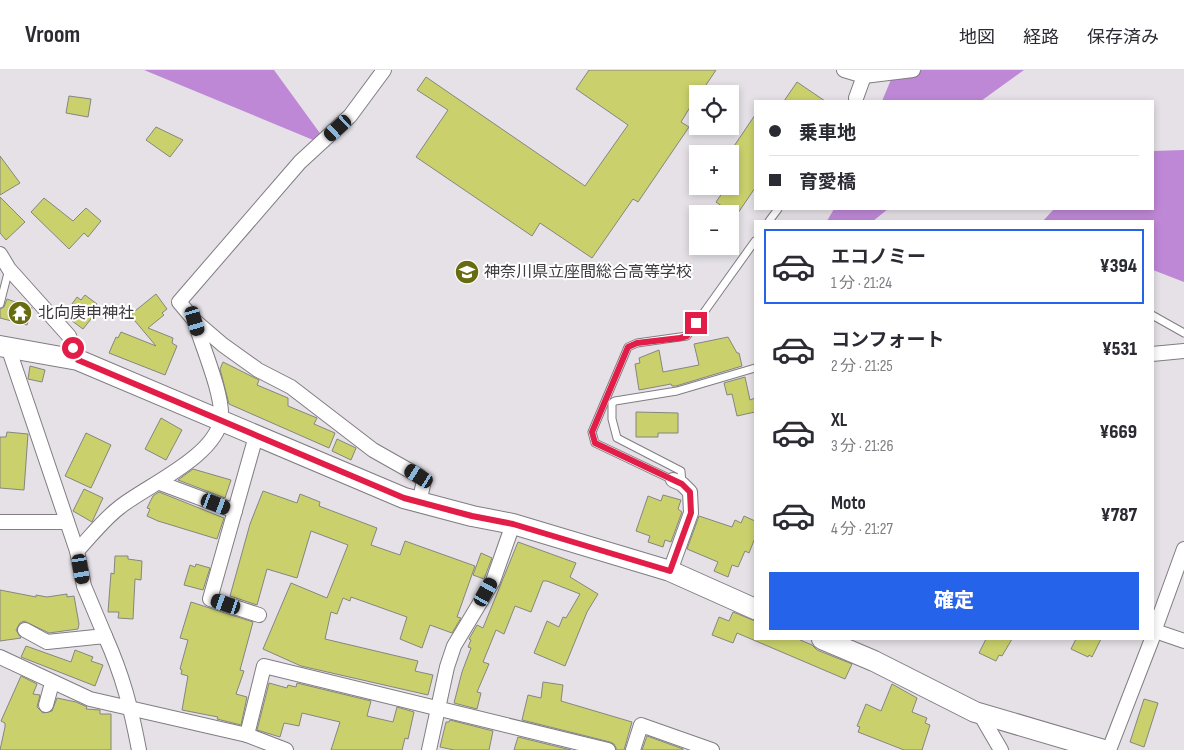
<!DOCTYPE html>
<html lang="ja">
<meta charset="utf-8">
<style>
:root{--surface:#fff;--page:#f7f7f7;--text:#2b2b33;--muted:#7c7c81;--line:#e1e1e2;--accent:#2563eb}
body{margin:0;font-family:"Sofia Sans Condensed","Noto Sans JP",sans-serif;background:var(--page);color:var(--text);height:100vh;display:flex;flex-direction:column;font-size:19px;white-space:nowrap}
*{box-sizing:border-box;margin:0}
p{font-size:16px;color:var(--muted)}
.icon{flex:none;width:28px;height:28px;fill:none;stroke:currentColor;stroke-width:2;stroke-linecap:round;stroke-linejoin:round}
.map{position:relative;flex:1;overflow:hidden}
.panel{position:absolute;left:754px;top:150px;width:400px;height:420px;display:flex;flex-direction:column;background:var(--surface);border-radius:0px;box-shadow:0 2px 8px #0003}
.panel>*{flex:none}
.hud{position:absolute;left:754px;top:30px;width:400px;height:110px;border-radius:0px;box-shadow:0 2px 8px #0003;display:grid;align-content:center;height:110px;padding:0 15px;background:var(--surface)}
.tools{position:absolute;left:689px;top:15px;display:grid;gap:10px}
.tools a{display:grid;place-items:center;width:50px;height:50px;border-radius:0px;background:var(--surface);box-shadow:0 2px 8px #0003;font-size:25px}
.end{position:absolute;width:22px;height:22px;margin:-11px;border:6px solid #e11d48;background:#fff;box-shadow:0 0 0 2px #fff}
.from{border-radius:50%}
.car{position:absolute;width:15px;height:30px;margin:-15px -8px;border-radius:6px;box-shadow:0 0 4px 1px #0007;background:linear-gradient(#222 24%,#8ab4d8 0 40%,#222 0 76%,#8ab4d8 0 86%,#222 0)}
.hud b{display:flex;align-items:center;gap:18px;height:48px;font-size:19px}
.hud b+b{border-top:1px solid var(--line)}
.hud i{width:12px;height:12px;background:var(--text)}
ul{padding:9px 0 0;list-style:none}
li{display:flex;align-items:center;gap:15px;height:75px;margin:0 10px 8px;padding:0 5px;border:2px solid transparent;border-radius:0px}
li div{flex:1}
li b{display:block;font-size:19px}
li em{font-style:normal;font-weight:800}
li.active{border-color:var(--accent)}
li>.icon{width:45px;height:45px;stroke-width:1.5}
.cta{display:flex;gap:10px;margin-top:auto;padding:10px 15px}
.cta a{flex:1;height:58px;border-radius:0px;background:var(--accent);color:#fff;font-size:20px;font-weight:800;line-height:58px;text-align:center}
header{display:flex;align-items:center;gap:30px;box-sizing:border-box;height:70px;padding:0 25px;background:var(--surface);border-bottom:1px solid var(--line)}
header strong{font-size:24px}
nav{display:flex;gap:28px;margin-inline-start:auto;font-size:18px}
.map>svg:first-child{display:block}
</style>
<header>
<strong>Vroom</strong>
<nav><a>地図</a><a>経路</a><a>保存済み</a></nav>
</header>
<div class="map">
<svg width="1184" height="680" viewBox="0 0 1184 680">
<rect width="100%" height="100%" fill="#e5e1e7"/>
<g fill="#bf88d7">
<path d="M144,0h130l56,77z"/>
<path d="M895,0h129l-43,31h-99z"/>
<path d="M1184,80v132l-31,-12 -1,-49h-109l11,-12h98l1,-58z"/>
<path d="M834,139h54l-15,12h-46z"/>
</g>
<g fill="#cad16c" stroke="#85867f">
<path d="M589,0h127l-16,24h-2l-17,28 8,5 -51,75 -5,-3 -41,59 -52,-35 -8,13 -116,-79 32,-47 -31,-20 9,-13 159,109 43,-61 -52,-36z"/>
<path d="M797,12l28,19h-41z"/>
<path d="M69,26l22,3 -3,18 -22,-4z"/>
<path d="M755,45v73l-19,28 -20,-14 11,-16h3v-34z"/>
<path d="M156,57l27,13 -13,17 -24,-17z"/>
<path d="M0,86l20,27 -20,12z"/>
<path d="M0,127l25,25 -19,18 -6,-7z"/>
<path d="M44,128l29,23 13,-13 15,13 -13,16 -4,-4 -15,16 -38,-37z"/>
<path d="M156,224l11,15 -5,4 2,2 -16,13 25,10 -1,5 5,3 -12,29 -56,-22 7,-16 2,1 3,-6 35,14 -26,-31z"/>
<path d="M85,225l12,9 -3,4 4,2 -15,19 -19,-14 13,-18 4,3z"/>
<path d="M7,229l25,9 -5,17 -27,-7v-9l4,-2z"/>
<path d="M728,267l9,16h2l3,13 -66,20h-4l-1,-2 -32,6 -4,-26 5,-1 -1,-5 20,-8 4,22 36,-7 -5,-21z"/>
<path d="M223,292l36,18 -2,5 31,13v8l29,12 -3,6 21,9 -6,15 -100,-44 -9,-35z"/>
<path d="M30,296l15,4 -3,12 -14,-3z"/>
<path d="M745,307l5,23 5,-2v14l-18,4 -5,-22 -5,1 -3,-12z"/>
<path d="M636,342l42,1v20h-20v4h-22z"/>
<path d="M161,348l21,12 -16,30 -21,-11z"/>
<path d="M7,362l21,2 -4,56 -24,-2v-51h6z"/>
<path d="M86,363l25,12 -20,43 -26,-12z"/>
<path d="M337,369l19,9 -5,12 -19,-9z"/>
<path d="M193,399l38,11 -6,18 -47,-18z"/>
<path d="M84,419l19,9 -11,24 -19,-11z"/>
<path d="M263,421l34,12 3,-9 20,8 -1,4 58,22 -6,17 29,10 5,-14 70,25 -18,51 4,1 -9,15 -22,-8 -8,23 -22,-9 7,-22 -56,-20 -1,4 -7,-3 -6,16 -6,-2 -6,27 93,22 -3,10 18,4 -5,20 -127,-29 -38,-17 28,-66 36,15 21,-53 -37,-14 -14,47 -30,-9 -10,36 -27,-9 20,-72z"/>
<path d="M159,422l65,26 -7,21 -59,-18 -11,-5 3,-7 -3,-1 6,-12z"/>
<path d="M663,425l18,5 -3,9 4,3 -11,30 -6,-2 -2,7 -15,-5 2,-6 -14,-5 12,-35 13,5z"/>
<path d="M699,446l33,11 3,-7 6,3 3,-7 11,5v17l-6,15 -4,-2 -7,16 -6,-2 -4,12 -14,-6 4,-9 -31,-13z"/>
<path d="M518,472l58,21 -6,14 28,17 -11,18 -22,54 -31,-13 13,-32 12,6 4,-10 3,1 14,-24 -33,-13h-4l-12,31 -16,-6 -11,28 -8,-4 -13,32 6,2 -12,28 4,1 -4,16 -23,-6 8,-31 9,-24 -3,-1 3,-7 -2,-1 8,-14 6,3z"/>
<path d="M481,483l11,5 -8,21 -11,-4z"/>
<path d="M115,486h13v3l14,2 -1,19 -6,-1 -2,40 -15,-1 1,-6h-11l3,-39 3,1z"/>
<path d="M196,494l14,4 -7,22 -19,-5 6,-20 5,2z"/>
<path d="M0,520l36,7v-2l11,2 20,-3v3l7,-1 5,28 -1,5 -29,4 -25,-12 -4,2 -4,7 5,8 -21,3z"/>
<path d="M191,532l62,20 -13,48 4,1 -8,23 11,3 -6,28 -24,-6 1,-2 -36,-7 6,-34 -7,-2 1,-4 -2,-1 8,-29 -8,-2z"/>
<path d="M733,542l22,9v18h43l14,6 5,5 35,14 -7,15 -108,-46 -4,10 -21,-8 7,-18 10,4z"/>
<path d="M986,569h26l-10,17 -3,-1 -3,6 -17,-8z"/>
<path d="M1076,569h25l-9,18 -3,-2 -1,2 -17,-8z"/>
<path d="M26,576l45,16 4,-12 18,7 -2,4 12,4 -8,21 -74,-29z"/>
<path d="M21,606l16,8 -4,10 7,1 -3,12 6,6 9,-2 5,-13 19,4 11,5 -1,2 14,1v4h11v36h-111l5,-23v-4l-4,-2z"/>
<path d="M543,612l20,3 -2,16 71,21 -8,28h-7l-3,-6 -4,-2 -88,-22 6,-25 13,3z"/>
<path d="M269,613l18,5 1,-3 8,2 1,-4 74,18 -4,15 26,6 4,-15 17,5 -6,27 -3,-1 -3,12h-71l9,-28 -38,-9 -3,13 -15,-3 -4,14 -23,-7z"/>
<path d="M892,614l25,14 -5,14 15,6 -2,5 5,2 -8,25h-18l-46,-18 2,-5 -3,-1 9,-22 15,7z"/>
<path d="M1144,629l14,4 -14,44 -14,-5z"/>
<path d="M450,650l43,11 -4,19h-35l-14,-3 6,-25h3z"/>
<path d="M647,666l36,13v1h-41z"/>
<path d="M518,667l53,13h-57z"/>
</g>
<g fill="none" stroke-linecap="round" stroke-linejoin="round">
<g stroke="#817d83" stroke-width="9">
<g id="lane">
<path d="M769,151l9,-12"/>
<path d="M0,234l9,-35"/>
<path d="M1152,245l32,18"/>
<path d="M673,410l-78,-37 -3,-11 36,-85 9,-4 50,-7 68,-95"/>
<path d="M682,414l-1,-13 -64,-33 -5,-19v-16l3,-2 62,-10 78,-23"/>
</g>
</g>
<g stroke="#817d83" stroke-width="16">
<g id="street">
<path d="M384,0l-34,46 -50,46 -121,140 16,19 28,24 35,25 33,17 82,63 46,26 5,5 -5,21"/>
<path d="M844,0l20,6 49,-6"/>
<path d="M856,28l8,-22"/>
<path d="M0,184l9,15 60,67 9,24"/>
<path d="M8,277l69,204 7,35 21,50"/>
<path d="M1152,284l32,-3"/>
<path d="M256,366l-46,163 49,16"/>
<path d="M160,413l75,28"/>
<path d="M0,452h67"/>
<path d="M77,481c14,-15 27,-32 43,-44 26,-21 97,-51 101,-89 2,-24 -19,-72 -26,-96"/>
<path d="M670,501l21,-58 -1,-21 -8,-8 -9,-4"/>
<path d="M25,560l22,12 58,-6c18,40 26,72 34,114"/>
<path d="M1155,561l29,10"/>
<path d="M1152,567l32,-88"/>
<path d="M0,587l90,42 157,36 39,15"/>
<path d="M46,635l6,-22"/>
<path d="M980,644l21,36"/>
<path d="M247,665l17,-69 344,84"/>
<path d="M429,680l18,-83 7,-21 39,-65 20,-57"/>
<path d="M633,680l8,-25 71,25"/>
<path d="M1109,680l43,-111"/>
</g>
</g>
<g stroke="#817d83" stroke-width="22">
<g id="secondary">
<path d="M0,276l78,14 326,138 68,18 41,8 157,47 85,38"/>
<path d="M822,569l52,22 101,51 129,38"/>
</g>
</g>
<use href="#lane" stroke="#fff" stroke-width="7"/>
<use href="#street" stroke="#fff" stroke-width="14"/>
<use href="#secondary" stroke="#fff" stroke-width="20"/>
</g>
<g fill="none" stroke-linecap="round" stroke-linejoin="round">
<path stroke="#e11d48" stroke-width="6" d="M73,278l5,12 326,138 68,18 41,8 157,47 21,-58 -1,-21 -8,-8 -87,-41 -3,-11 36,-85 9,-4 43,-5 7,-2 9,-13"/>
</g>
<defs>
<g id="school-disc" transform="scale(1.25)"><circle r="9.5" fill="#686c10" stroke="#fff"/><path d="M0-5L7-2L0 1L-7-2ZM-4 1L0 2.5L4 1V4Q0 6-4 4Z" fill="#fff"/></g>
<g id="temple-disc" transform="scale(1.25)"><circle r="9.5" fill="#686c10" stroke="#fff"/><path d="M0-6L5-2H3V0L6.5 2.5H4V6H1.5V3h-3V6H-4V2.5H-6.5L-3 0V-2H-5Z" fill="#fff"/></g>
</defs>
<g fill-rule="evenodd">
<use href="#school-disc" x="467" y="202"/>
<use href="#temple-disc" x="20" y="243"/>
</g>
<g text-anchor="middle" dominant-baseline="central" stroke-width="4" stroke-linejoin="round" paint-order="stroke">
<g font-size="16" fill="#3d3b3e" stroke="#fff" text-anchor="start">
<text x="484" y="202">神奈川県立座間総合高等学校</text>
<text x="38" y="243">北向庚申神社</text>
</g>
</g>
</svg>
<div class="tools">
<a><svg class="icon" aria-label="locate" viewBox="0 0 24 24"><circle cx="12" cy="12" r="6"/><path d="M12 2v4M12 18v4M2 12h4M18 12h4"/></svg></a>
<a>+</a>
<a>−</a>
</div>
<i class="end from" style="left:73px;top:278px"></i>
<i class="end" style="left:696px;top:253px"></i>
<i class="car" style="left:338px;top:58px;rotate:228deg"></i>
<i class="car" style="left:195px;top:251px;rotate:163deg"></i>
<i class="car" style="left:419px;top:406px;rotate:302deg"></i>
<i class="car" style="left:216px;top:434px;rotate:111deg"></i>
<i class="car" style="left:81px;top:499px;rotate:170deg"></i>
<i class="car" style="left:486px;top:522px;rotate:29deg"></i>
<i class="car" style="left:226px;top:534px;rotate:289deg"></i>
<div class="hud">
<b><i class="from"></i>乗車地</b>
<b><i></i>育愛橋</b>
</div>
<section class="panel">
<ul>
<li class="active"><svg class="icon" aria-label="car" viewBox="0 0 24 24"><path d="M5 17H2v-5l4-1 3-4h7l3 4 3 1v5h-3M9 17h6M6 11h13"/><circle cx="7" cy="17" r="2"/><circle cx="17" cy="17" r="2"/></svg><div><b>エコノミー</b><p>1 分 · 21:24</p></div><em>¥394</em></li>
<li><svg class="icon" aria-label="car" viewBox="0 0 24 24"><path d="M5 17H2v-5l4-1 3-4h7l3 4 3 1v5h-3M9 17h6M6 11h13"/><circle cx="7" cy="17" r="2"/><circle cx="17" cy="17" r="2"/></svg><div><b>コンフォート</b><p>2 分 · 21:25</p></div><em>¥531</em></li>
<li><svg class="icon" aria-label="car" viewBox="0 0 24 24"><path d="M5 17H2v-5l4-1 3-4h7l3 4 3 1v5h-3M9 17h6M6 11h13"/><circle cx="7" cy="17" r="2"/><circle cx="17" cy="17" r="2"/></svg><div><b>XL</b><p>3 分 · 21:26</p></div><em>¥669</em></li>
<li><svg class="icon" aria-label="car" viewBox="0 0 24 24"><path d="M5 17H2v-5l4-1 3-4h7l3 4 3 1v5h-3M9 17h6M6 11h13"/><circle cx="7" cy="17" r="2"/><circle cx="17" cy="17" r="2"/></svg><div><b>Moto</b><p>4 分 · 21:27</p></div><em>¥787</em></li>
</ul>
<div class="cta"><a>確定</a></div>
</section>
</div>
